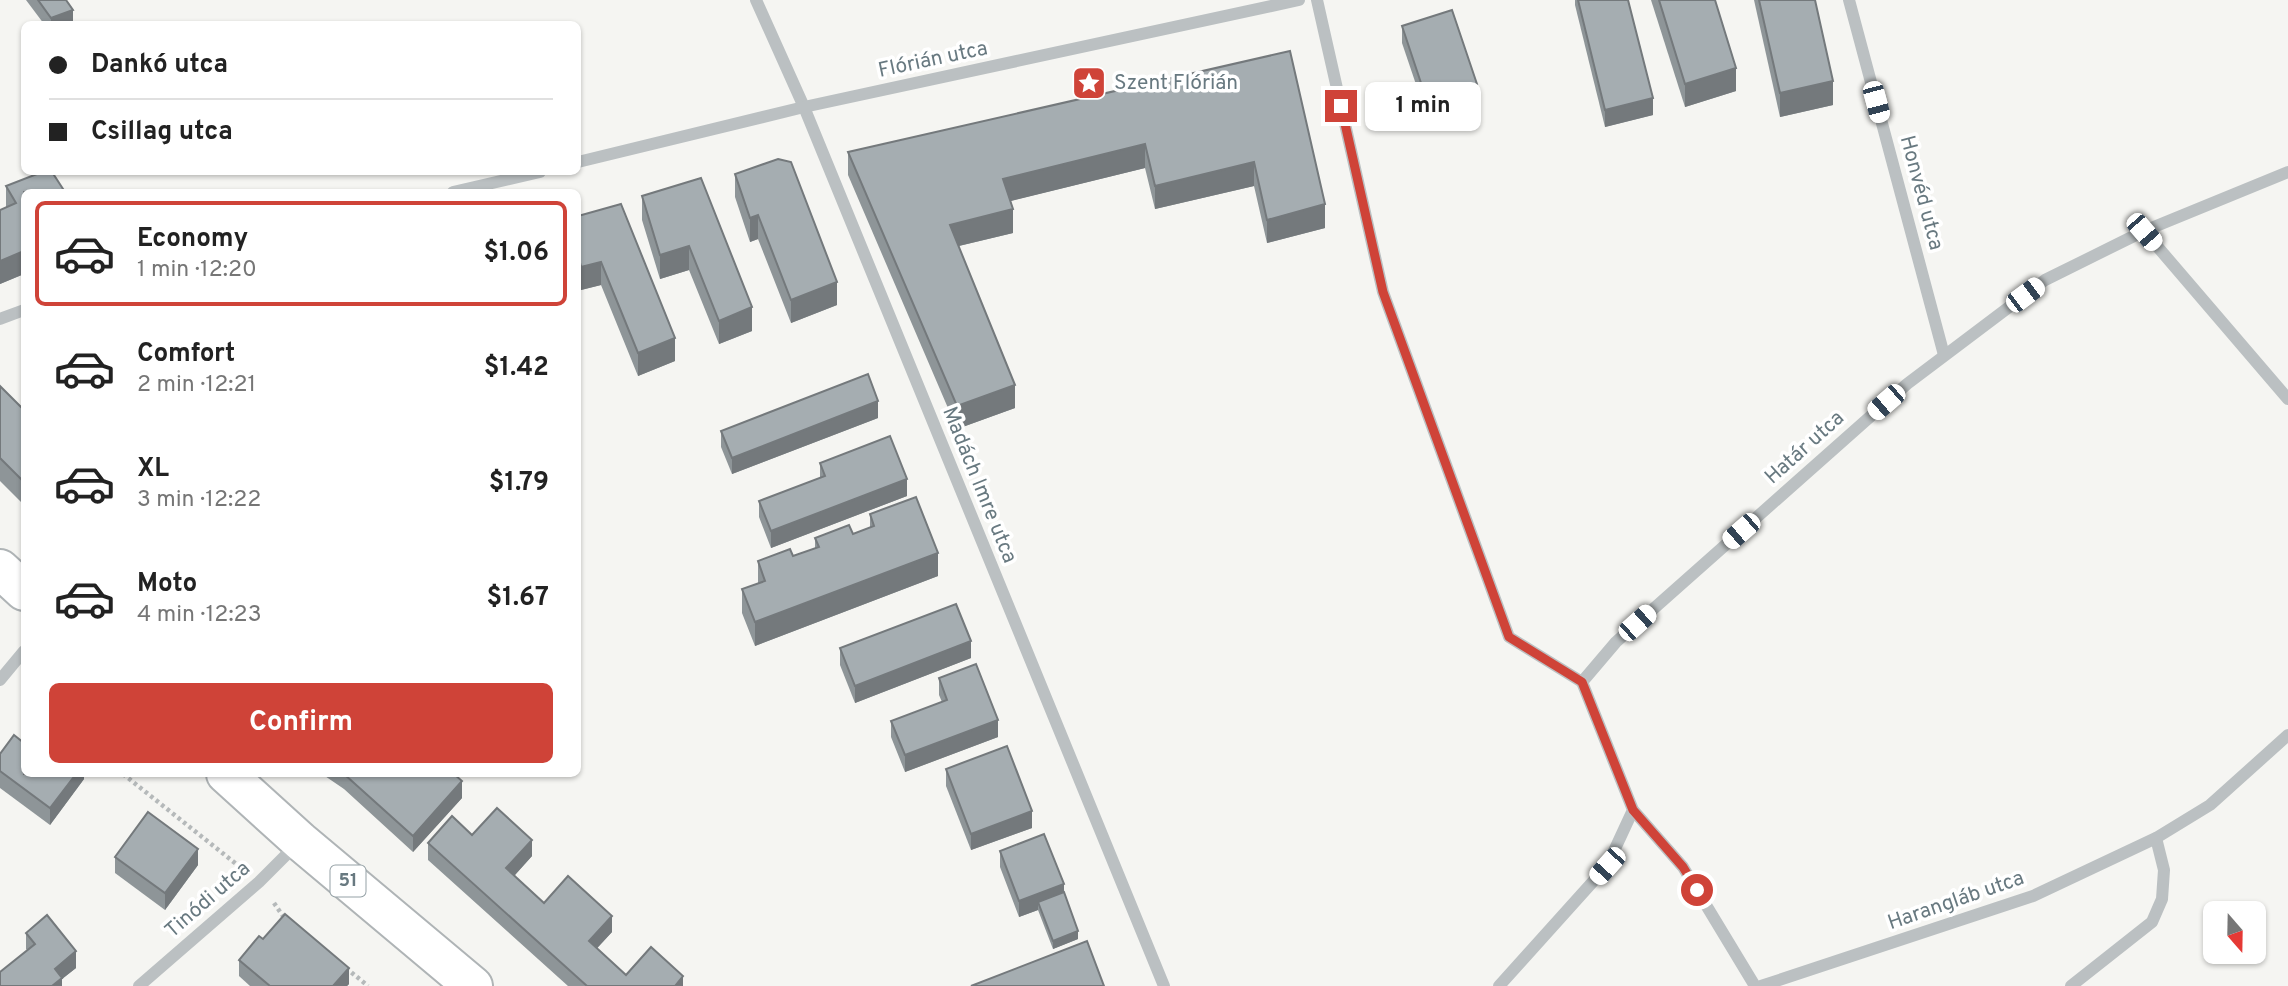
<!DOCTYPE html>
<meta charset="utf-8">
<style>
:root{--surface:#fff;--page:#f6f6f6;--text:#222;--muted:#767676;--line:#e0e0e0;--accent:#cf4338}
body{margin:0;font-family:Overpass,sans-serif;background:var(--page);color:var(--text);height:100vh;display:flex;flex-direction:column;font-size:26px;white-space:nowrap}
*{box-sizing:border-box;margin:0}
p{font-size:23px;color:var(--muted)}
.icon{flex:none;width:38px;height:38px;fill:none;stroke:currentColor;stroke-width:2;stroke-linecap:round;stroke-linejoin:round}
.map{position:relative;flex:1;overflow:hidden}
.panel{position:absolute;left:21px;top:189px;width:560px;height:588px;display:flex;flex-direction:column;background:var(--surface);border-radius:10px;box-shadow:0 2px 5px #0004}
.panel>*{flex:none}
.hud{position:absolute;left:21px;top:21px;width:560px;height:154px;border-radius:10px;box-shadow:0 2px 5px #0004;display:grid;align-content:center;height:154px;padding:0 28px;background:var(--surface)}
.needle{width:46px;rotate:160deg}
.buttons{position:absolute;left:2203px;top:901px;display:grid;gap:14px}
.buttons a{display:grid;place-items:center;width:63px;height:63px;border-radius:10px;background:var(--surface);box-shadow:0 2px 5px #0004;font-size:35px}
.end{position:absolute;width:32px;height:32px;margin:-16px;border:9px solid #cf4338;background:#fff;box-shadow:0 0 0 4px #fff}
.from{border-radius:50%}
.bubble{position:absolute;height:49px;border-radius:10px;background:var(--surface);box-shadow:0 2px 5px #0004;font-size:23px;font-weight:700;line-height:49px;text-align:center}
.car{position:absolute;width:21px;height:42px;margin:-21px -10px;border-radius:9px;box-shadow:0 0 5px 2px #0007;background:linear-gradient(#fff 24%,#345 0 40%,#fff 0 76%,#345 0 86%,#fff 0)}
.hud b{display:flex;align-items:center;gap:24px;height:66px;font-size:26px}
.hud b+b{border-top:2px solid var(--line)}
.hud i{width:18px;height:18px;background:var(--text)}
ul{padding:12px 0 0;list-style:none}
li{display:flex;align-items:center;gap:21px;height:105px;margin:0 14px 10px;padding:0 14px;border:4px solid transparent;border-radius:10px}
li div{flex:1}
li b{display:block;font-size:26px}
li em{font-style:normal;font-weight:700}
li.active{border-color:var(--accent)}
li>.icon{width:63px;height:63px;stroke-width:1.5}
.button{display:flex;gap:14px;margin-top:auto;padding:14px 28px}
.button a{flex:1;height:80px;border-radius:10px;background:var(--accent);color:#fff;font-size:28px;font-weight:700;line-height:80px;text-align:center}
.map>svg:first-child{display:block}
</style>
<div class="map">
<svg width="2288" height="986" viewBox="0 0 2288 986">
<rect width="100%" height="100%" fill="#f5f5f2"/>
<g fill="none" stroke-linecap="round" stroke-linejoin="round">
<g stroke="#afb4b6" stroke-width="42">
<g id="major">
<path d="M0,569l24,22"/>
<path d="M226,774l74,67 173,145"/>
</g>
</g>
<g stroke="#b5b9ba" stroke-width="4.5" stroke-dasharray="3.5 3.5" stroke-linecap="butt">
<path d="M123,774l117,93"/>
<path d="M274,903l11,16"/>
<path d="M346,968l22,18"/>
</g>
<g stroke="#bbc0c2" stroke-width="12">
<path d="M756,0l48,107 360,879"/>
<path d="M1317,0l66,292 126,345 73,45"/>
<path d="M1849,0l95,355"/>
<path d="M578,162l226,-55 495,-107"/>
<path d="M453,192l87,-20"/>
<path d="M2144,231l144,168"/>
<path d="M0,319l24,-9"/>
<path d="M0,680l24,-29"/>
<path d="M1633,810l50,57 72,119"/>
<path d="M139,986l120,-104 39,-39"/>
<path d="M1499,986l108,-120 26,-56 -51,-128 34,-40 291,-258 138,-104 99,-49 144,-59"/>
<path d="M1761,986l272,-90 123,-58 54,-33 78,-70"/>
<path d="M2071,986l81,-64 10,-23 2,-29 -8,-32"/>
</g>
<use href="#major" stroke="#fff" stroke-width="38"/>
</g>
<g fill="#8e9598">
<path d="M26,0h40l7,24h-29z"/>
<path d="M1575,0h53l25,115 -48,12 -30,-122z"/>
<path d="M1651,0h64l21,91 -51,16z"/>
<path d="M1754,0h61l18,105 -53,12z"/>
<path d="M1402,26l75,74 -50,17 -25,-74z"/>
<path d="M1290,51l35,177 -58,15 -13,-57 -99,23 -10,-41 -135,33 3,32 -54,13 56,162 -58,21 -109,-254v-23z"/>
<path d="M735,174l102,131 -46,18 -33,-84 -8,3 -15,-45z"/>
<path d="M701,178l51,153 -33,13 -30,-74 -29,9 -18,-59v-24z"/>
<path d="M6,186l18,6v82l-24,10v-74l6,-2z"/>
<path d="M578,216l97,145 -37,15 -37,-91 -20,5 -3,-13z"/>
<path d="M0,386l24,24v95l-24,-24z"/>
<path d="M878,418l-146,56 -11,-27v-16z"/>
<path d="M820,463l87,33 -136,52 -12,-31v-16l61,-23z"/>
<path d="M870,514l68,62 -183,70 -13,-33v-24l16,-5v-23l35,-5 22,-8v-10l38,-4 17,-7z"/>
<path d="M840,648l131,10 -116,45 -15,-38z"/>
<path d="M939,678l59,59 -93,35 -14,-35v-16l51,-19 -3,-7z"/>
<path d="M0,754l84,20v5l-34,46 -50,-37z"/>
<path d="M946,769l86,59 -61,22 -25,-64z"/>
<path d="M322,774h132l8,24 -49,54 -69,-63z"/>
<path d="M472,835l60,21 -18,20 30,27 68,29 -15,16 29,27 57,11h-115l-140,-126v-17z"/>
<path d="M1000,851l64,41 14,47 -25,10 -15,-39 -19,7 -19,-50z"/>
<path d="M115,857l83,8 -33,45 -50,-37z"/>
<path d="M26,933l50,35 -14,11v7l-36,-37z"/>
<path d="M263,939l86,45 -2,2h-97l-11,-10v-16z"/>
</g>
<g fill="#74797c">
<path d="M73,10v14h-22v-6z"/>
<path d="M1736,68v23l-51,16v-23z"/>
<path d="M1833,81v24l-53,12v-24z"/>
<path d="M1477,84v16l-50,17v-16z"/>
<path d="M1653,98v17l-48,12v-17z"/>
<path d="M1145,144v24l-142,35v-24z"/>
<path d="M1254,162v24l-99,23v-23z"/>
<path d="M1325,204v24l-58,15v-23z"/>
<path d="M1013,209v24l-63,15v-23z"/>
<path d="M758,215v24l-8,3v-24z"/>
<path d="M689,246v24l-29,9v-24z"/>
<path d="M24,251v23l-24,10v-23z"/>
<path d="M601,262v23l-20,5v-23z"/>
<path d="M837,282v23l-46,18v-23z"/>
<path d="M752,307v24l-33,13v-23z"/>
<path d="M675,338v23l-37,15v-23z"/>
<path d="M1015,385v23l-58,21v-23z"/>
<path d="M878,401v17l-146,56v-16z"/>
<path d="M907,479v17l-136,52v-17z"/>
<path d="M938,553v23l-183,70v-24z"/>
<path d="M971,641v17l-116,45v-17z"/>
<path d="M998,720v17l-93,35v-17z"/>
<path d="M76,774h8v5l-34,46v-17z"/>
<path d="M462,781v17l-49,54v-16z"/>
<path d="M1032,811v17l-61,22v-16z"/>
<path d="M532,840v16l-26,29v-17z"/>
<path d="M198,849v16l-33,45v-17z"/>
<path d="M1064,884v17l-26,1v8l-19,7v-16z"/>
<path d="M612,916v16l-23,25v-16z"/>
<path d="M1078,931v8l-25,10v-8z"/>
<path d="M76,951v17l-14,11v7h-10l3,-17z"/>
<path d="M349,968v16l-2,2h-14z"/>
<path d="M683,976v10h-8z"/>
</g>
<g fill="#a5adb1" stroke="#74797c" stroke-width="2">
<path d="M38,0h28l7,10 -22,8z"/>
<path d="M1578,0h50l25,98 -48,12z"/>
<path d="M1659,0h56l21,68 -51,16z"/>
<path d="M1759,0h56l18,81 -53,12z"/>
<path d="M1452,10l25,74 -50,17 -25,-75z"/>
<path d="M1290,51l35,153 -58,16 -13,-58 -99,24 -10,-42 -142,35 10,30 -63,16 65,160 -58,21 -109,-254z"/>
<path d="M778,159l13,3 46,120 -46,18 -33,-85 -8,3 -15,-44z"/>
<path d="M42,172h10l13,20h-41v59l-24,10v-51l16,-7 -10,-17z"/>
<path d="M701,178l51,129 -33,14 -30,-75 -29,9 -18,-59z"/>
<path d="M621,204l54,134 -37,15 -37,-91 -20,5 -3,-13v-38z"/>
<path d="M868,374l10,27 -146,57 -11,-27z"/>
<path d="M0,386l24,24v72l-24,-24z"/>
<path d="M890,436l17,43 -136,52 -12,-30 66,-25 -5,-13z"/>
<path d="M916,497l22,56 -183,69 -13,-33 23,-8 -7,-20 32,-12 3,7 26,-9 -4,-9 34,-13 4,9 21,-8 -4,-12z"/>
<path d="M956,604l15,37 -116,45 -15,-38z"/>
<path d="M976,664l22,56 -93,35 -14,-34 56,-21 -8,-22z"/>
<path d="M14,735l10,8v31h52l-26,34 -50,-37v-17z"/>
<path d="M1007,746l25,65 -61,23 -25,-65z"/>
<path d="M344,774h110l8,7 -49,55z"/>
<path d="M497,808l35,32 -26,28 38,35 24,-27 44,40 -23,25 37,34 25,-28 32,29 -8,10h-88l-159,-143 24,-27 20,19z"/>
<path d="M148,812l50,37 -33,44 -50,-36z"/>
<path d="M1044,834l20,50 -45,17 -19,-50z"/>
<path d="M1064,892l14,39 -25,10 -15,-39z"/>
<path d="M285,914l64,54 -16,18h-63l-31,-26 20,-24 4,3z"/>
<path d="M47,915l29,36 -21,18 7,9 -10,8h-52v-14l35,-28 -9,-11z"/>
<path d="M1087,941l17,45h-133z"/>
</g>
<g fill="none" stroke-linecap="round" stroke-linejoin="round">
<path stroke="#cf4338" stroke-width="9" d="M1341,106l42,186 126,345 73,45 51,128 50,57 14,23"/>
</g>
<defs>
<g id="sight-square" transform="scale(1.75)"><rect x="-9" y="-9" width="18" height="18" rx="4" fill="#cf4338" stroke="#fff"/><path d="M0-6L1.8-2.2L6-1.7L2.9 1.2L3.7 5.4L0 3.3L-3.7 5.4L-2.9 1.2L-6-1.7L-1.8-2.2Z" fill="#fff"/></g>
</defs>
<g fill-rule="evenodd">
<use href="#sight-square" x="1089" y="83"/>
</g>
<g text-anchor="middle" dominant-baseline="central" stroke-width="7" stroke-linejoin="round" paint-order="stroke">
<rect fill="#fff" stroke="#95a1a6" stroke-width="2" x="330.5" y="865.5" width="35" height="31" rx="5"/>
<g font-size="19" font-weight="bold" fill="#687980">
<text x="348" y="881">51</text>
</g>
<g font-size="21" fill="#687980" stroke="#fff">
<text transform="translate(933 60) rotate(-12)">Flórián utca</text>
<text transform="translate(1921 193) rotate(75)">Honvéd utca</text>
<text transform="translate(1805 448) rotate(-42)">Határ utca</text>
<text transform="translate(979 485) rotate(68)">Madách Imre utca</text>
<text transform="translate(208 900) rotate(-41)">Tinódi utca</text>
<text transform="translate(1956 901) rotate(-19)">Harangláb utca</text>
</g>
<g font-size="21" fill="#687980" stroke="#fff" text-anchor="start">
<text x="1114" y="83">Szent Flórián</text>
</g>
</g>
</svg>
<div class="buttons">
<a><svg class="needle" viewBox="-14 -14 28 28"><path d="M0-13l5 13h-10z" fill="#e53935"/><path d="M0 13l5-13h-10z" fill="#767676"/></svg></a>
</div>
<i class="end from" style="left:1697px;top:890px"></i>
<i class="end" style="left:1341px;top:106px"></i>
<div class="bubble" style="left:1365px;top:82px;width:116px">1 min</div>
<i class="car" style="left:1876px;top:102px;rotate:165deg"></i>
<i class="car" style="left:2144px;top:232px;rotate:139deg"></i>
<i class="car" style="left:2025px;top:295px;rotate:53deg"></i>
<i class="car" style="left:1886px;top:402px;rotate:229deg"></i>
<i class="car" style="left:1741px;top:531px;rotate:229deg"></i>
<i class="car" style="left:1637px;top:623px;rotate:48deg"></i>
<i class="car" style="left:1607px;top:866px;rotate:222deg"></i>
<div class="hud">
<b><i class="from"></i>Dankó utca</b>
<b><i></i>Csillag utca</b>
</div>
<section class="panel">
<ul>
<li class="active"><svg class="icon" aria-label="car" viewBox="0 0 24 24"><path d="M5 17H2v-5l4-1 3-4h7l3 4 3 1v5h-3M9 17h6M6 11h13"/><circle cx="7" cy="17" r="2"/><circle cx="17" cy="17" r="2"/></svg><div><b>Economy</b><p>1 min · 12:20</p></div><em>$1.06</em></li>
<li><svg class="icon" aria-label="car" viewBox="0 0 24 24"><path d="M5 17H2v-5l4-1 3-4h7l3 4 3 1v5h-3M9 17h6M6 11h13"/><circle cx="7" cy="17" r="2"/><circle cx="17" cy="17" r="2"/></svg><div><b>Comfort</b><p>2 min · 12:21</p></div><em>$1.42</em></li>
<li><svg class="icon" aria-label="car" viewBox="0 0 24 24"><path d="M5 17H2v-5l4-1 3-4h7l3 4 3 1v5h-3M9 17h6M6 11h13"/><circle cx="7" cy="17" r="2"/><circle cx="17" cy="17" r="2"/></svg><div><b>XL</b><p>3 min · 12:22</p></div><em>$1.79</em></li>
<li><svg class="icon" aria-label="car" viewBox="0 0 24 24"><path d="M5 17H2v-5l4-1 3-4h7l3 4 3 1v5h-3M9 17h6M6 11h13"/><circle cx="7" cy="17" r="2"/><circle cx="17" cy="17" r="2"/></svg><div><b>Moto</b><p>4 min · 12:23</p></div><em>$1.67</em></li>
</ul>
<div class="button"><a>Confirm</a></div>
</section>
</div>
